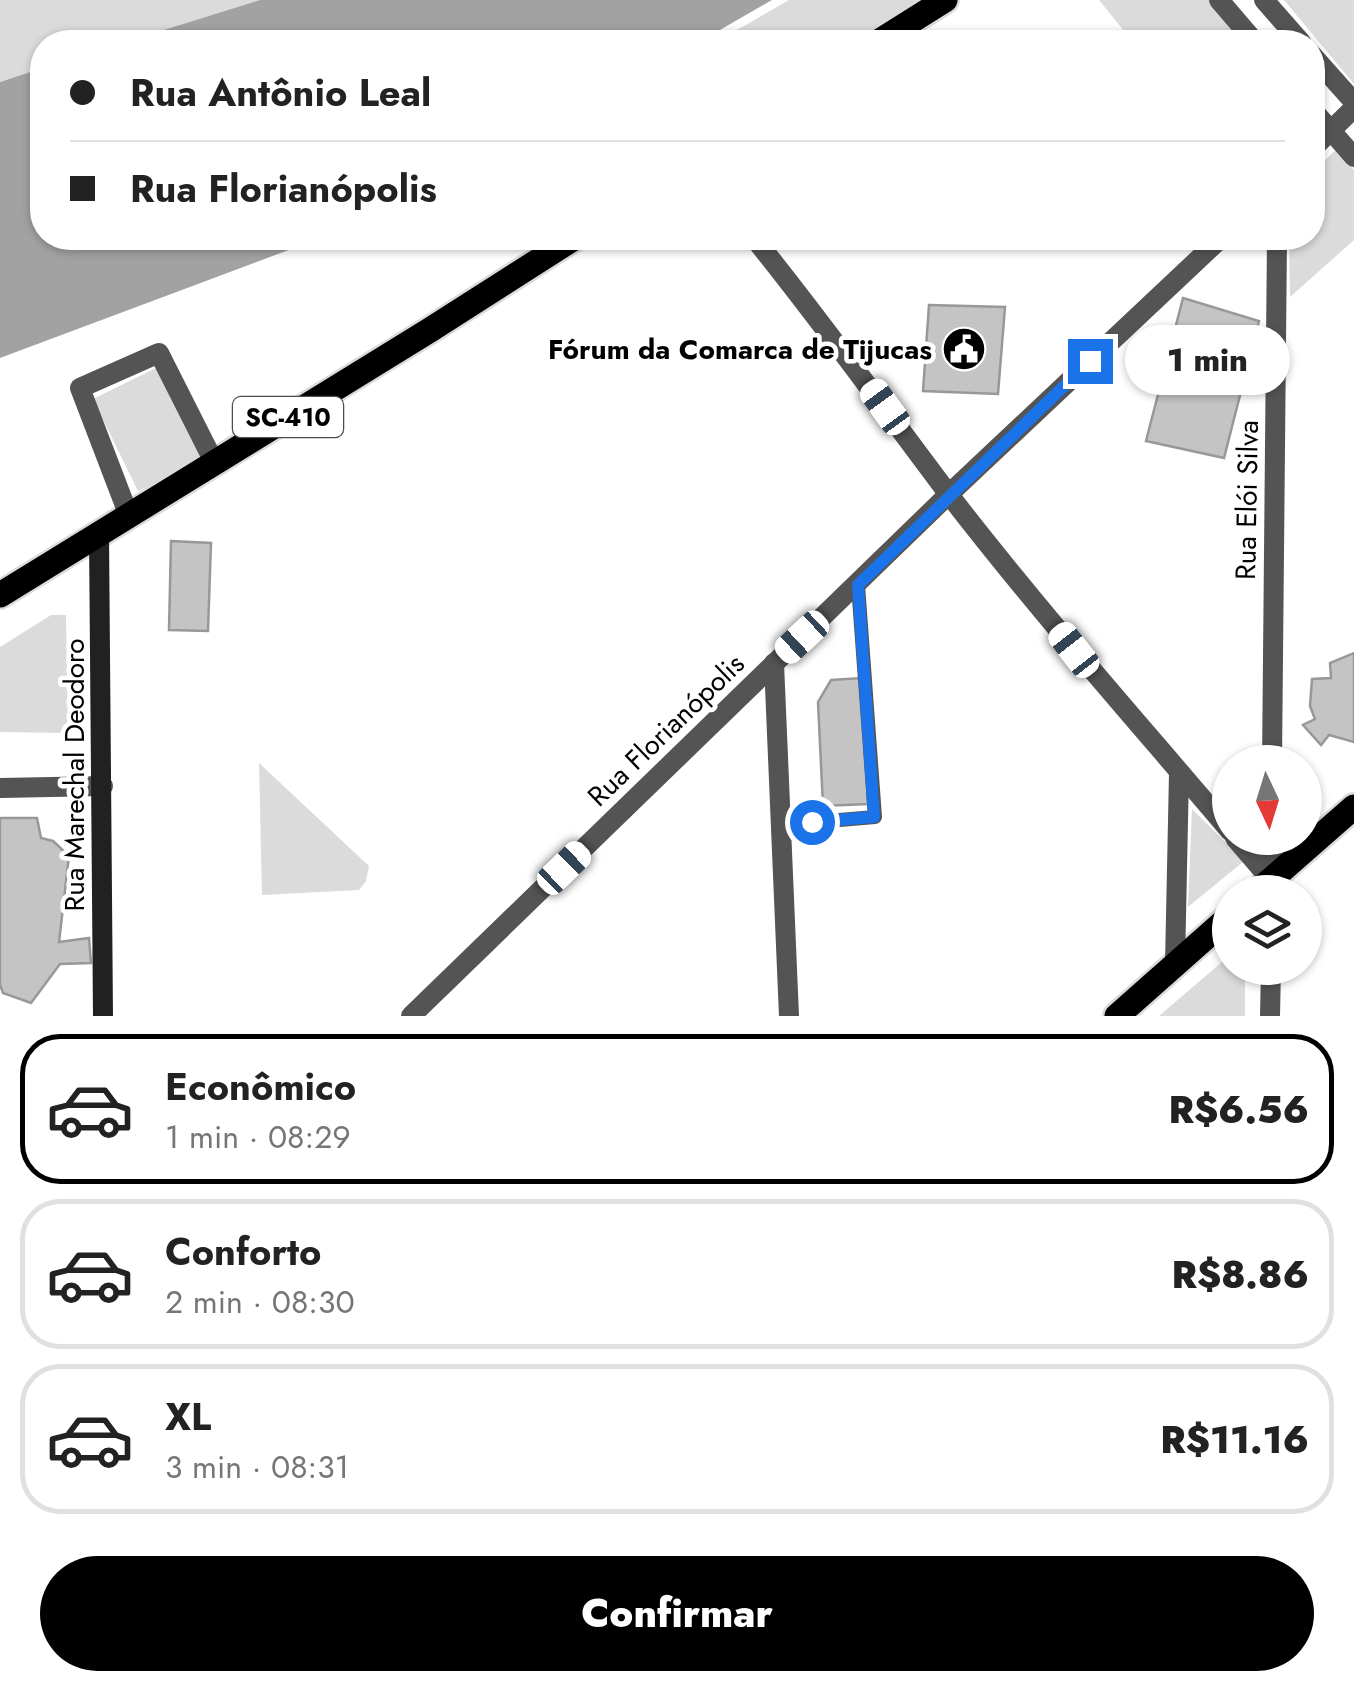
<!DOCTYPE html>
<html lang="pt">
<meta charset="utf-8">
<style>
:root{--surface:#fff;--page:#f6f6f6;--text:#222;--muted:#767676;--line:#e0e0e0;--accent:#000}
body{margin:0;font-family:Jost,sans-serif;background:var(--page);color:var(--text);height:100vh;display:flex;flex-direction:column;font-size:38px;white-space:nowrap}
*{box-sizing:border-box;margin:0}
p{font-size:32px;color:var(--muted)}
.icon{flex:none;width:55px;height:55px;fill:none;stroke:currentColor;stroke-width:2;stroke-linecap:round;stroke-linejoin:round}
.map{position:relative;height:1016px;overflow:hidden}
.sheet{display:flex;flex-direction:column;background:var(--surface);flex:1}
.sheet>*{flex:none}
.guide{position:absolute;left:30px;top:30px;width:1295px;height:220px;border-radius:40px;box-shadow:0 2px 8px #0004;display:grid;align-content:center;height:220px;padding:0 40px;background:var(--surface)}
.needle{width:65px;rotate:176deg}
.controls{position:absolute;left:1212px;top:745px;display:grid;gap:20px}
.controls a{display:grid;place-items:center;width:110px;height:110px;border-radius:50%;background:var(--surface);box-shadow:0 2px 8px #0004;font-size:50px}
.end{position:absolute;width:45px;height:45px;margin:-22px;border:12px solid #1a73e8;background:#fff;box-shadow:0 0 0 5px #fff}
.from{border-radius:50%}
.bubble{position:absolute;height:70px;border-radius:35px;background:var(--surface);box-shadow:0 2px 8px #0004;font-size:32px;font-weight:800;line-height:70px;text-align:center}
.car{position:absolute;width:30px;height:60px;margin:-30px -15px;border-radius:12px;box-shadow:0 0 8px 2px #0007;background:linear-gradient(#fff 24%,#345 0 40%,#fff 0 76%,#345 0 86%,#fff 0)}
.guide b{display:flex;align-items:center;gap:35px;height:95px;font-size:38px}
.guide b+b{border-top:2px solid var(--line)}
.guide i{width:25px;height:25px;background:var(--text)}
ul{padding:18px 0 0;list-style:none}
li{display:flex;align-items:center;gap:30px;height:150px;margin:0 20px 15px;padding:0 20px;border:5px solid var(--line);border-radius:40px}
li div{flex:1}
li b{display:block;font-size:38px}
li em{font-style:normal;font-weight:800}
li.current{border-color:var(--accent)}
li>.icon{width:90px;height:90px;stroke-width:1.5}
.cta{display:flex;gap:20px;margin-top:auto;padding:20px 40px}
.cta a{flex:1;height:115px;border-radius:60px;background:var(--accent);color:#fff;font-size:40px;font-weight:800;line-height:115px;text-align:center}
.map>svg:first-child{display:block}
</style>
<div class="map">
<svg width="1354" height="1016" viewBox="0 0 1354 1016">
<rect width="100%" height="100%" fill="#fff"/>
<g fill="#dbdbdb">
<path d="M0,0h260l-135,42h-83v26l-42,14z"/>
<path d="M789,0h146l-67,42h-152z"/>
<path d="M1099,0h111l35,42h-112z"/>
<path d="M1284,0h70v84z"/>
<path d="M1336,150l18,20v70l-64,57 -1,-59h23l1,-67z"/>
<path d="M158,367l45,93 -65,31 -45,-92z"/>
<path d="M51,615h15l2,118 -68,-1v-85z"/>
<path d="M259,763l110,103 -3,15 -7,9 -97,5z"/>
<path d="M1192,809l52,52 -56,46z"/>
<path d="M1230,955v13h15v48h-86z"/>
</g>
<g fill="#a2a2a2">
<path d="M260,0h512l-73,42h-574z"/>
<path d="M42,68v170h333l-65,4 -310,116v-276z"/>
</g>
<g fill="#c4c4c4" stroke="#989898" stroke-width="2.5">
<path d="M1183,298l76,23 -35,137 -78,-17z"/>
<path d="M929,305l76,2 -7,87 -75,-3z"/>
<path d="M171,541l40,2 -3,88 -39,-1z"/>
<path d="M1354,653v89l-25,-7 -8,10 -18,-20 12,-6 -5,-13 2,-27 19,-1 -1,-15z"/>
<path d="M862,678l6,126 -45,2 -5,-104 13,-22z"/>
<path d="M0,818h37l4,20 12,3 16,15 -10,86 30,-4 2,25 -31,1 -29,39 -28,-10 -3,-8z"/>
</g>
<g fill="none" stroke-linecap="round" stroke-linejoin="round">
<g stroke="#dbdbdb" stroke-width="30">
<g id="primary">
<path d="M878,42l67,-42"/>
<path d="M0,595l430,-265 144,-92"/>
<path d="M1257,892l97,-85"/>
<path d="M1117,1016l113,-100"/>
</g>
</g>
<path stroke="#545454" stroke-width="14" d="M780,825l95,-8 -17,-232"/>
<g stroke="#545454" stroke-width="20">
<path d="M1312,149l42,-41"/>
<path d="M754,238c67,83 129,169 193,254 90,117 188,227 283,339"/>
<path d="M129,516l-49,-128 79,-35 55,109"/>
<path d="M774,663l15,353"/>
<path d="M1272,762l5,-524"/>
<path d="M0,788l103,-2"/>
<path d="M1235,838l36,42"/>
<path d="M1271,885l1,-47"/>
<path d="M1175,964l4,-191"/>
<path d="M411,1016l538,-522 272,-256"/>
<path d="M1270,1016l1,-48"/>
</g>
<g stroke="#545454" stroke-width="20">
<path d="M1219,0l36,42"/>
<path d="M1264,0l37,42"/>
<path d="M1312,55l42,47"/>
<path d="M1312,109l42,48"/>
</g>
<path stroke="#212121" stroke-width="20" d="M99,534l4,482"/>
<use href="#primary" stroke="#000" stroke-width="25"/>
</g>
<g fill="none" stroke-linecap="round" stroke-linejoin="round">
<path stroke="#1a73e8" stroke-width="12" d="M812,822l62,-5 -16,-232 232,-224"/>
</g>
<defs>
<g id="civic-disc" transform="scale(2.25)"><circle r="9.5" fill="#000" stroke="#fff"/><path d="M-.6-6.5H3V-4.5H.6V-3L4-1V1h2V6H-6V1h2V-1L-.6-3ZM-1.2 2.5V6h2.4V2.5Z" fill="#fff"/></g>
</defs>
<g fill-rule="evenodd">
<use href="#civic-disc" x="964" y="349"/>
</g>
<g text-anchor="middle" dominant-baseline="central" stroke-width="9" stroke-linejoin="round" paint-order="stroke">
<rect fill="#fff" stroke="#4c4c4c" stroke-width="2.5" x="233" y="397" width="110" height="40" rx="8"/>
<g font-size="25" font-weight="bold" fill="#000">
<text x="288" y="417">SC-410</text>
</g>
<g font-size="28" font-weight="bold" fill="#000" stroke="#fff" text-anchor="end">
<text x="932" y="349">Fórum da Comarca de Tijucas</text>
</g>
<g font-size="28" fill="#000" stroke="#fff">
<text transform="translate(1247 500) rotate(-89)">Rua Elói Silva</text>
<text transform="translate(666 730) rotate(-44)">Rua Florianópolis</text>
<text transform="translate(74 775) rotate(-90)">Rua Marechal Deodoro</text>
</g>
</g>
</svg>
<div class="controls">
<a><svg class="needle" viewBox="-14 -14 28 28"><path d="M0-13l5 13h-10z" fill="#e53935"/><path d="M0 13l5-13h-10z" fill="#767676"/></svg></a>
<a><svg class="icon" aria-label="layers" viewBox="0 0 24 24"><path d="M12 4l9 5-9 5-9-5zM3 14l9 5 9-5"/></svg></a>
</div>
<i class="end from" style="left:812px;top:822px"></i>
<i class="end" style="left:1090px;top:361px"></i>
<div class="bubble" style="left:1125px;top:325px;width:165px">1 min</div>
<i class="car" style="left:885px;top:407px;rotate:324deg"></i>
<i class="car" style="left:802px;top:637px;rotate:227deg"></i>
<i class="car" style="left:1074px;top:650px;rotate:322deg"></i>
<i class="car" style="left:564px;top:868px;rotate:46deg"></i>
<div class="guide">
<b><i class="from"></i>Rua Antônio Leal</b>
<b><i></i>Rua Florianópolis</b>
</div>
</div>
<section class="sheet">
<ul>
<li class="current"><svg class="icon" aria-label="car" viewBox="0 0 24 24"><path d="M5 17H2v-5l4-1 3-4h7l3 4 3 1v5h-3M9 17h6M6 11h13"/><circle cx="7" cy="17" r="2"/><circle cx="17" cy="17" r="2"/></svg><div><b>Econômico</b><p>1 min · 08:29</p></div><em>R$6.56</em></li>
<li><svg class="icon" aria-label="car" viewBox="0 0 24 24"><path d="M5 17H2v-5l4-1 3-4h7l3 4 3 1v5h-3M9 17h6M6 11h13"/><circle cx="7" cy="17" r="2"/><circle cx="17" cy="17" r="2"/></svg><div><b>Conforto</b><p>2 min · 08:30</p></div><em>R$8.86</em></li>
<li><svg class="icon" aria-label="car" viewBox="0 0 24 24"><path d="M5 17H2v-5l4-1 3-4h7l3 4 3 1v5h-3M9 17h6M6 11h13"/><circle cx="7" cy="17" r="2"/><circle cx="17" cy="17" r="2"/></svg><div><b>XL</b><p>3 min · 08:31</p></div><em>R$11.16</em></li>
</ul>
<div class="cta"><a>Confirmar</a></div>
</section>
